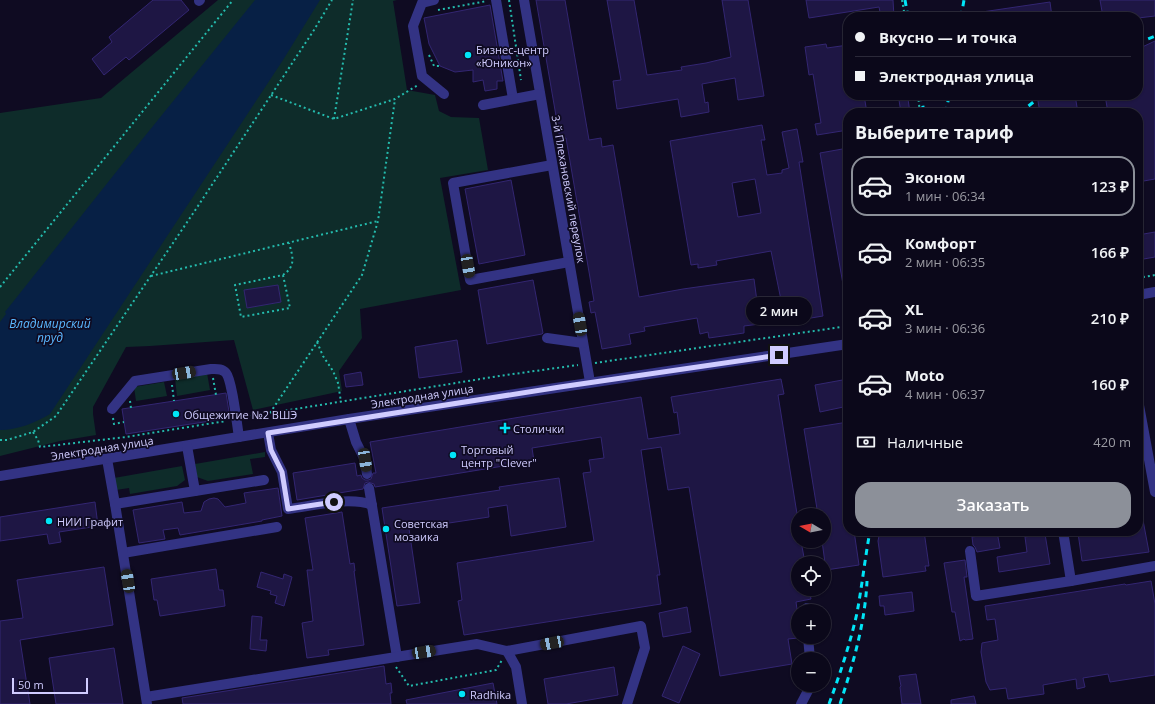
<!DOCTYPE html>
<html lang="ru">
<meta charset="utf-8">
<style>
:root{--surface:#0b081a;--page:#191627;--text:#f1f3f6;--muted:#9a9aa2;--line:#2b2939;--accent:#8c9099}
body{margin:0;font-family:"Open Sans",sans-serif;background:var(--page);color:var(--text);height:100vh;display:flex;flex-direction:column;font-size:15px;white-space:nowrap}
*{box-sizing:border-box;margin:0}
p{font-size:13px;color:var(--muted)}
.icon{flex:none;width:22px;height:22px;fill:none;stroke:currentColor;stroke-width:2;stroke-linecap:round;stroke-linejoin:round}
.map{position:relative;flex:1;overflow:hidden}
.panel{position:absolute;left:843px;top:108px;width:300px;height:428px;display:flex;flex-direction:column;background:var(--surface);border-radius:16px;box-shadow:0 1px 3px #0004,0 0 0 1px var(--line)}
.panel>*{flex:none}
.hud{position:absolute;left:843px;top:12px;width:300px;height:88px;border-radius:16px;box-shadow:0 1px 3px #0004,0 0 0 1px var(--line);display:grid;align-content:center;height:88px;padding:0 12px;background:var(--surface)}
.needle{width:26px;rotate:280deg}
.controls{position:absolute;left:791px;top:508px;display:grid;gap:8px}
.controls a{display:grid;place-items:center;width:40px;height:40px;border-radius:50%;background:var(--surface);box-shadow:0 1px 3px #0004,0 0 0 1px var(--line);font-size:20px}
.scale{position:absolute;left:12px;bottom:10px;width:76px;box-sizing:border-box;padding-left:4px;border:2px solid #d0ccff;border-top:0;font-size:11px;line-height:14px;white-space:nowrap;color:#d0ccff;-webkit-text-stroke:3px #0f0b22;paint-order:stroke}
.end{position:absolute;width:18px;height:18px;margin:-9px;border:5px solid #d0ccff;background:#111;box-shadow:0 0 0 2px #111}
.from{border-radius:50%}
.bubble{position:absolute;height:28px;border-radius:14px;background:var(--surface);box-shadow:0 1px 3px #0004,0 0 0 1px var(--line);font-size:13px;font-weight:600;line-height:28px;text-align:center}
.car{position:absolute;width:12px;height:24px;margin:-12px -6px;border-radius:5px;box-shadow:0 0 3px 1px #0007;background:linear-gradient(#222 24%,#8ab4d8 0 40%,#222 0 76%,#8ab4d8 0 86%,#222 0)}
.hud b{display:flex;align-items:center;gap:14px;height:38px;font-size:15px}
.hud b+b{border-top:1px solid var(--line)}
.hud i{width:10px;height:10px;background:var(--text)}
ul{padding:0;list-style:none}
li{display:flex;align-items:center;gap:12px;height:60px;margin:0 8px 6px;padding:0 4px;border:2px solid transparent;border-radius:16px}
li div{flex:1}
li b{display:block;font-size:15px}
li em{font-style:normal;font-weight:600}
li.selected{border-color:var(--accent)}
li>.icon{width:36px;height:36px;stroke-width:1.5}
h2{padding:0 12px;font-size:18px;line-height:48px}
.pay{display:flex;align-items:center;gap:10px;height:44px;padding:0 12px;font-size:15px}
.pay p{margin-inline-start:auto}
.primary-button{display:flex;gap:8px;margin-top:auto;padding:8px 12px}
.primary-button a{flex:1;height:46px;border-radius:16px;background:var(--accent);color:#fff;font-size:16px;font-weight:600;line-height:46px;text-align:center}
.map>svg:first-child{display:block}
</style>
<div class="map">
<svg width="1155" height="704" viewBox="0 0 1155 704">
<rect width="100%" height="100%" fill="#0f0b22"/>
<g fill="#0e2c2a">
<path d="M218,0h179l-4,1 14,89 28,5 4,16 12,6 28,1 9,52 -48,8 21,112 -101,19 2,29 -23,33 3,20 -89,19 -19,-70 -84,6 -24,1 -33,60v7l3,21 -36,6 -60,15v-343l101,-15z"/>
<path d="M207,373l3,17 -33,6 -2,-17z"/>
<path d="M164,382l3,14 -31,5 -2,-14z"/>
<path d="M265,452v5l-15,2 3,15 -45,7 -11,-4 -2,-13z"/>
<path d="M182,466l3,14 -8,6 -47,8 -1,-6 -13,2 -2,-12z"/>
</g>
<path fill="#072045" d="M255,0h65l-37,60 -233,354c-15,9 -33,16 -50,16v-108l6,-8 -1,-2 127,-160z"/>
<g fill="#1e1644" stroke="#332672" fill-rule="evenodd">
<path d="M153,0h28l8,10 -60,50 -3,-3 -22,18 -12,-16 20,-17 -3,-5z"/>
<path d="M536,0h29l24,140 12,-2 1,9 11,-2 26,152 44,-8 71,-10 6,45 -16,2v7l-35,5 -1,-6 -8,2 -3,-16 -53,9 1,4 -16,3 2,10 -29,5 -7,-37 -4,1 -2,-11 5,-1 -28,-163 -6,1z"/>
<path d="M607,0h27l13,75 35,-5 -1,-3 25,-4 25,-6 -9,-57h26l16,96 -26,4 -3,-22 -33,6 3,19 3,-1 1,10 -28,5 -3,-18 -61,10 -4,-28 8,-1z"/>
<path d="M806,0h87l1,17h-13l-2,-10 -70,11z"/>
<path d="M1100,0h55v16l-17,2v-1h-35z"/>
<path d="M1050,2l2,15h-70v-5z"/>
<path d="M490,5l13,76h-6v8l-12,2 -2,-11 -10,2v-12l-18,2 -15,-6 -11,-22 -5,-26z"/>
<path d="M1155,41v138l-17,3v-69h-30l-3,-18h33v-46z"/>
<path d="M826,44l1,4 21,-3v50h16l3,18h-19v17l-31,5 -2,-11 6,-1 -8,-49 -4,1 -4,-28z"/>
<path d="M1037,95h38l3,18h-38z"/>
<path d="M908,99l2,14h-9l-2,-13z"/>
<path d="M762,125l3,15h-4l6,35 15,-2v-3l7,-2 -7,-36 15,-3 6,33h-4l24,154 -30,5 -3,-22 -9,1 -10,-49 -55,10 1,4 -19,3v-4l-7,1 -21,-124zM755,179l6,34 -23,4 -6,-34z"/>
<path d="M848,148v141l-4,1 -24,-137z"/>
<path d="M511,180l14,75 -46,9 -14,-75z"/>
<path d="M1155,232v25l-17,3v-25z"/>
<path d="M533,280l10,53 -1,1 -55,10 -9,-54z"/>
<path d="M278,285l3,17 -34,6 -3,-18z"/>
<path d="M457,340l5,32 -43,6 -4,-31z"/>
<path d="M361,372l2,13 -17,2 -2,-12z"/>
<path d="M781,379l3,15 -6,1 20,125v21h3l4,22h-7v26h11l2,10 -15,3 2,14v22l-10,1 4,25 -72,12 -31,-189 -21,3 -7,-43 -20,3 19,125h-3l4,29 -197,31 -6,-34 4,-1 -5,-37 137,-22 -11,-68 8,-1 -2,-12 15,-2 -3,-21 -69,11 2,13 -159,26 -1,-3 -6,-2 -3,1 -2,6 -66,11 -4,-27 62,-10 2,13 4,-1 1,3 3,2h3l3,-1 2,-6h3l-6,-31 271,-45 7,42 32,-5 -3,-22 -3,1 -3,-16z"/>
<path d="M848,379v27l-28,6 -5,-27z"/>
<path d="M226,393l4,25 -104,16 -4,-25z"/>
<path d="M848,422v60l-2,1 2,10v38h6l5,34 -33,5 -4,-29h2v-26h-6l-14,-86z"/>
<path d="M559,478l7,49 -55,9 -4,-31 -19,3 1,9 -80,12 11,74 -23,3 -15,-98 118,-18 -1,-3z"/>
<path d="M278,488l4,28 -20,4v1l-82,14 -2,-7 -15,2 2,9 -26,4 -6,-33 49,-8 2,11 17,-2 3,-9 5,-3 5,-1 4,1 7,8 21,-4 -2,-10z"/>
<path d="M95,502l3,24 -39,6 2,10 -12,2 -2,-10 -47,7v-24z"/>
<path d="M342,512l8,52 4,-1 1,8h-1l10,74 -36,5 1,5 -22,3 -5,-35 11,-2 -6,-51h6l-8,-52z"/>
<path d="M1142,515l7,37 -67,9 -4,-28 13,-2v4l31,-4h16v-15z"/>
<path d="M880,531h10l1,5 33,-5 5,35h-4l1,5 -43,6 -5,-36z"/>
<path d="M994,534l4,3 2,11 -23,4 -2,-5 -2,-2 -1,-8z"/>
<path d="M1045,534l5,30 -51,8 -2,-15 30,-5 -2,-15z"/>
<path d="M965,560l2,17h-3l9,62 -8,1 -1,-1 -4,2 -5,-29h-3l-8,-49z"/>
<path d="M104,567l9,58 -93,15 10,64h-30v-83l23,-3 -6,-38z"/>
<path d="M216,569l3,21h4l2,16 -65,10 -3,-16h-3l-3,-21z"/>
<path d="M261,572l22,7 1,-5 8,3 -8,29 -9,-3 2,-7 -7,-2 1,-3 -14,-4z"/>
<path d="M1151,581l4,23v71l-45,7 -2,-8 -25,4 2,9 -8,2 -1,-10 -33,6 1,9 -36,5 -2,-11 -16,2 -4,-8 -5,-30 1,-9 16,-3 -3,-21 -8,1 -2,-14 140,-22 1,1z"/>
<path d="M912,592l2,19 -29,4 -1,-9h-4l-1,-10z"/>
<path d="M687,607l4,25 -28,5 -4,-24z"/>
<path d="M252,616l10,1 -2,23h7l-1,11 -16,-2z"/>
<path d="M683,646l17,8 -21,49 -17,-7z"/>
<path d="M114,648l9,56h-67l-7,-46z"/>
<path d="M384,666l2,18 5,-1 1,10h-2l1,11h-208l-1,-6z"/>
<path d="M614,667l4,28 -52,9h-18l-4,-25z"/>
<path d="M916,674l5,30h-19l-2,-17 1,-1 -2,-10z"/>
<path d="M493,683l4,21h-90l-1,-4z"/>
<path d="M974,696l2,8h-25v-4z"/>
</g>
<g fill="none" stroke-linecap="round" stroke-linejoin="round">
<g stroke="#24bbad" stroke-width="2" stroke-dasharray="2 3" stroke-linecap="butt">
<path d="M509,0l12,80"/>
<path d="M902,0l3,17"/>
<path d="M438,10l49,-9"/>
<path d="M429,55l5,11h6"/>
<path d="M271,95l63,24 61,-20 23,-14"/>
<path d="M918,95l2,18"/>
<path d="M334,119l19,-119"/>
<path d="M283,275l7,33 -49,9 -6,-32 48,-10c13,-9 10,-18 6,-32"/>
<path d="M151,276l227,-55"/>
<path d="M1138,278l17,-3"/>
<path d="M0,287l233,-287"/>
<path d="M317,342l6,14 10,15 5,12 3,19"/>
<path d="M595,363l253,-37"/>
<path d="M213,378l3,17"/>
<path d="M172,385l2,16"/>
<path d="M130,401l1,7"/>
<path d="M270,413l92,-138 16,-54 17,-122"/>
<path d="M246,417l253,-41 79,-11"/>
<path d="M113,418l1,6 10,-2"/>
<path d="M33,432l5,8 2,7 86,-10 100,-16"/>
<path d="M0,440h7l26,-8 23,-16 140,-207 118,-179 18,-30"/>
<path d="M396,667l13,19 87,-16 6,-10"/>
</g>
<g stroke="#333384" stroke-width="10">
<path d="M434,0l-12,3 -9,23 9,50 22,18"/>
<path d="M496,0l17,99"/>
<path d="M524,0l66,382"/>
<path d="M199,1l1,-1"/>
<path d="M483,105l57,-11"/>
<path d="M552,165l-99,18 17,97 99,-18"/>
<path d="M1138,295l17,-3"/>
<path d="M547,338l36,5"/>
<path d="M1138,400l17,92"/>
<path d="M112,409l23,-28 76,-12c5,0 11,-1 15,4 6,7 11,52 13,64"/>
<path d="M349,419l7,23 9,18 2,14"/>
<path d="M268,433l3,17 11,22 6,37c25,-3 61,-13 84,-4"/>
<path d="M107,459l8,45"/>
<path d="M0,476l349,-57 499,-75"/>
<path d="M369,488l28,169"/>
<path d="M195,491l69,-11"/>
<path d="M1000,531h1"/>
<path d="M1063,531l8,50"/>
<path d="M970,551l6,45 95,-15 84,-15"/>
<path d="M123,553l154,-26"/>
<path d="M807,608v3"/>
<path d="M808,637l2,22"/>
<path d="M507,651l9,16 6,37"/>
<path d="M146,697l331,-53 30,7 134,-25 4,22 -18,56"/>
<path d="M147,704l-32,-200 80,-13 -8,-45"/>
<path d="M801,704l10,-19"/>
</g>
<g stroke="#00e5f7" stroke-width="3" stroke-dasharray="6 5" stroke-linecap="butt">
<path d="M905,0l3,17"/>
<path d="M961,17l3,-17"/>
<path d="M1138,43l17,-7"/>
<path d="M921,95l3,18"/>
<path d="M946,113l3,-18"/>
<path d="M1020,113l22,-18"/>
<path d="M829,704c11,-30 21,-60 28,-91 5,-27 8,-55 13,-82"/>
<path d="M840,704c13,-40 25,-80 27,-123"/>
</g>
</g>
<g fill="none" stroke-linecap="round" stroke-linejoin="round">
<path stroke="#d0ccff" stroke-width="5" d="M334,502l-46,7 -6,-37 -11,-22 -3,-17 292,-46 219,-32"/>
</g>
<g fill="#00e5f7" stroke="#0f0b22" stroke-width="1.5">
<circle cx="468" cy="55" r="4"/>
<circle cx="176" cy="414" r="4"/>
<path d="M503 422h4v4h4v4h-4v4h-4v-4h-4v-4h4z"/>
<circle cx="453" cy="455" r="4"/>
<circle cx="49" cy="521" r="4"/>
<circle cx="386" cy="529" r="4"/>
<circle cx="462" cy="694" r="4"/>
</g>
<g text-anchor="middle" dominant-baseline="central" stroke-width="3.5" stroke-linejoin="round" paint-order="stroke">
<g font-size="11" fill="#d0ccff" stroke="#0f0b22" text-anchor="start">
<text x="476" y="49">Бизнес-центр<tspan x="476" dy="13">«Юникон»</tspan></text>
<text x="184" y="414">Общежитие №2 ВШЭ</text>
<text x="513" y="428">Столички</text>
<text x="461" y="449">Торговый<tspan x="461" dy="13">центр "Clever"</tspan></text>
<text x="57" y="521">НИИ Графит</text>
<text x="394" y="523">Советская<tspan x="394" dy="13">мозаика</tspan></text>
<text x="470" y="694">Radhika</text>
</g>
<g font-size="11" fill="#d0ccff" stroke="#0f0b22">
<text transform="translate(569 189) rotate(80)">3-й Плехановский переулок</text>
<text transform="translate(422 396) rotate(-9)">Электродная улица</text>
<text transform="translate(102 448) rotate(-9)">Электродная улица</text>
</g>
<g font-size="12" font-style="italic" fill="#5ab7ff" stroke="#0f0b22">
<text x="50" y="323">Владимирский<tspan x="50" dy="14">пруд</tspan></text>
</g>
</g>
</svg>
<div class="controls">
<a><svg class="needle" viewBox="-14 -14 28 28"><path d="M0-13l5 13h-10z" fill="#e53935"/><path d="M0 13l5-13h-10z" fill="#9a9aa2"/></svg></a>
<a><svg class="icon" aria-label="locate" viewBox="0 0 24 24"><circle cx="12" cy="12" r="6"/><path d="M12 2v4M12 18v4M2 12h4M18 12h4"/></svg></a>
<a>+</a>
<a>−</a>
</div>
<div class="scale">50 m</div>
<i class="end from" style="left:334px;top:502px"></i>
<i class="end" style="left:779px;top:355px"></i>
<div class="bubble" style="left:746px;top:297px;width:66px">2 мин</div>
<i class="car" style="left:468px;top:266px;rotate:170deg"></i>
<i class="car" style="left:580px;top:324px;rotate:350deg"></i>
<i class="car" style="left:184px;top:373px;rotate:80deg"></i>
<i class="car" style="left:365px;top:460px;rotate:171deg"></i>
<i class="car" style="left:128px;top:581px;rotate:351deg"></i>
<i class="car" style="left:552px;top:643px;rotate:259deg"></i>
<i class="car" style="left:424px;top:652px;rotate:81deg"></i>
<div class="hud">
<b><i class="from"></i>Вкусно — и точка</b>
<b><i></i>Электродная улица</b>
</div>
<section class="panel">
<h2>Выберите тариф</h2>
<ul>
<li class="selected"><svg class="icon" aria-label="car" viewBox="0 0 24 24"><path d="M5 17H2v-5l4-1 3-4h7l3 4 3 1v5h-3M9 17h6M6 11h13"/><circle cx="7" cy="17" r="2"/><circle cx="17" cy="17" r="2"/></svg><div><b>Эконом</b><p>1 мин · 06:34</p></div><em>123 ₽</em></li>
<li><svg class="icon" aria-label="car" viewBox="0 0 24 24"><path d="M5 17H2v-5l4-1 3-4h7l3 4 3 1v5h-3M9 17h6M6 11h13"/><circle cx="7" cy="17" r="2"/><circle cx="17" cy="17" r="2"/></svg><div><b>Комфорт</b><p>2 мин · 06:35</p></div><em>166 ₽</em></li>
<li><svg class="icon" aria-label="car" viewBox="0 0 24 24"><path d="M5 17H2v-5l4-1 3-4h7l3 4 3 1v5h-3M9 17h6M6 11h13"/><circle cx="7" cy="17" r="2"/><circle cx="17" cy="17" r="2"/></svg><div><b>XL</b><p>3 мин · 06:36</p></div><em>210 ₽</em></li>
<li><svg class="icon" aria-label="car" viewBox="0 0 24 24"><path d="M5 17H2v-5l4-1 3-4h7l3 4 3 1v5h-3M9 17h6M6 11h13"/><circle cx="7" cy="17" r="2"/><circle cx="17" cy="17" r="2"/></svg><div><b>Moto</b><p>4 мин · 06:37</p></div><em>160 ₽</em></li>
</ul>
<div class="pay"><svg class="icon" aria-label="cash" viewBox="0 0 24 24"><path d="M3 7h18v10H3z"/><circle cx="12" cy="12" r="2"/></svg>Наличные<p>420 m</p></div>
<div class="primary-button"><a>Заказать</a></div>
</section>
</div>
